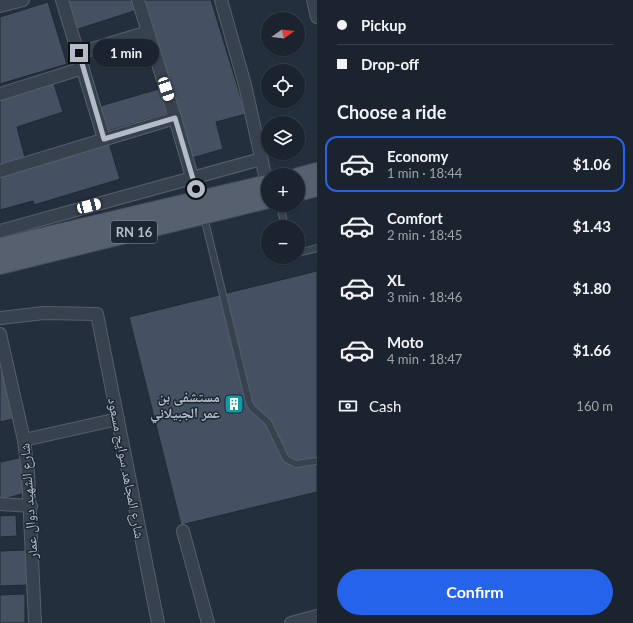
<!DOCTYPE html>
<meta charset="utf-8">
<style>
:root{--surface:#1b232e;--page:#242b36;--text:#f1f3f6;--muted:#a0a4aa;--line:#39404a;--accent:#2563eb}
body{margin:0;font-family:Lato,"Noto Naskh Arabic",sans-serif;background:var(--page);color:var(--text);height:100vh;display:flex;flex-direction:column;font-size:15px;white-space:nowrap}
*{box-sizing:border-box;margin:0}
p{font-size:13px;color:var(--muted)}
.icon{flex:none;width:22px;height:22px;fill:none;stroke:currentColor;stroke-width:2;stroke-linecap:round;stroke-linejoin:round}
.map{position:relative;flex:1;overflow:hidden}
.panel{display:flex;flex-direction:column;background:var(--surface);width:316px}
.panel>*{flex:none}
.guide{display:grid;align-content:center;height:88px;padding:0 20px;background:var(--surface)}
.needle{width:26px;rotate:75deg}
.fabs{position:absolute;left:261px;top:12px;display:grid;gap:8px}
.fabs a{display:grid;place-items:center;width:44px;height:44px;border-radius:50%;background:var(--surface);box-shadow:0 1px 3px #0004,0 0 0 1px var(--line);font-size:20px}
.end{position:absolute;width:18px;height:18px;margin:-9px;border:5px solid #b4bcc9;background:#111;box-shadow:0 0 0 2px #111}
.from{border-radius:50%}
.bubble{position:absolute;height:28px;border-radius:14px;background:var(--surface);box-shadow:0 1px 3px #0004,0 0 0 1px var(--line);font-size:13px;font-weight:700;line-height:28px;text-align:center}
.car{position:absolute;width:12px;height:24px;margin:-12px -6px;border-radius:5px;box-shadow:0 0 3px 1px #0007;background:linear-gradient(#fff 24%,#345 0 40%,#fff 0 76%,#345 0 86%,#fff 0)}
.guide b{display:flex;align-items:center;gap:14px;height:38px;font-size:15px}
.guide b+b{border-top:1px solid var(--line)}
.guide i{width:10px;height:10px;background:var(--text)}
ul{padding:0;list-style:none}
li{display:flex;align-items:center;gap:12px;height:56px;margin:0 8px 6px;padding:0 12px;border:2px solid transparent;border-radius:12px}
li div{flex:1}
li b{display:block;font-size:15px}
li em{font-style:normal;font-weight:700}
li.current{border-color:var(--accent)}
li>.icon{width:36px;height:36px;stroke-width:1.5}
h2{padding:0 20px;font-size:18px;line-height:48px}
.pay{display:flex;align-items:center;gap:10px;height:44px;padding:0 20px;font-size:15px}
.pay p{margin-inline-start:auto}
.action{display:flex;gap:8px;margin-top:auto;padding:8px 20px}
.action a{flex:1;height:46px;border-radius:24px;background:var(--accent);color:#fff;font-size:16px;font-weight:700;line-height:46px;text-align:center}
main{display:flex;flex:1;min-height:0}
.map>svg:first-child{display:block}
</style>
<main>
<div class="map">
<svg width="317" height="623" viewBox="0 0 317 623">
<rect width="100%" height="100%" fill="#242f3e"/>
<g fill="#455162" stroke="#1f2835">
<path d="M66,0h68l3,10 -62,20z"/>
<path d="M144,0h67l35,114 -30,8 7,27 -31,9z"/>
<path d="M48,2l19,62 -67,20v-67z"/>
<path d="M53,81l10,31 -46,15 8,31 -25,8v-68z"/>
<path d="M162,88l7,25 -61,18 -8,-25z"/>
<path d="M109,143l11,36 -86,26 -1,-4 -33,9v-33z"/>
<path d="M317,271v221l-136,33 -52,-208z"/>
<path d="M7,364l11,54 -18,4v-56z"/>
<path d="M26,450l10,40 -36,10v-44l1,6 22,-5z"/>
<path d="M16,515l1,21 -17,1v-21z"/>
<path d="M26,550l1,35 -27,1v-35z"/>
<path d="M25,594v29h-25v-28z"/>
</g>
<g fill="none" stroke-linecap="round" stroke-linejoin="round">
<g stroke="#565f6c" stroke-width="8">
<g id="lane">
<path d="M280,205l5,22"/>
<path d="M204,217l45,185 3,6 16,14 18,37 10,5 21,-3"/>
<path d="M298,253l19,-5"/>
</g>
</g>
<g stroke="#565f6c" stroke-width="14">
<g id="street">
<path d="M62,0l42,139"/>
<path d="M138,0l37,118 24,83"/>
<path d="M221,0l24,85 22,99"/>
<path d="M313,0l4,17"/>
<path d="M0,6l23,-6"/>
<path d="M79,53l69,-21"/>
<path d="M0,94l83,-26"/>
<path d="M0,171l175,-53"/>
<path d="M0,231l261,-72"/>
<path d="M0,318l44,-5 53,1 61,309"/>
<path d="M0,334l24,106 4,33 7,150"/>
<path d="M24,440l94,-21"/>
<path d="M0,504l31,2"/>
<path d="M183,531l25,92"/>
<path d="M291,623l26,-7"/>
</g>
</g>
<g stroke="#414a57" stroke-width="20">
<g id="primary">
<path d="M298,177l19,-5"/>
<path d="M298,192l19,-5"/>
<path d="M0,247l268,-63"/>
<path d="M0,265l268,-66"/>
</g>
</g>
<use href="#lane" stroke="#38414e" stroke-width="6"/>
<use href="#street" stroke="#38414e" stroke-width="12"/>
<use href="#primary" stroke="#56606e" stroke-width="18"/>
</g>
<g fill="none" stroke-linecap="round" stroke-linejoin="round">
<path stroke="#b4bcc9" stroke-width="5" d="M79,53l25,86 71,-21 21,71"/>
</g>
<defs>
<g id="building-square" transform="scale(1)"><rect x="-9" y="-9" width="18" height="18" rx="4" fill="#0f9aa8" stroke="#1d2633"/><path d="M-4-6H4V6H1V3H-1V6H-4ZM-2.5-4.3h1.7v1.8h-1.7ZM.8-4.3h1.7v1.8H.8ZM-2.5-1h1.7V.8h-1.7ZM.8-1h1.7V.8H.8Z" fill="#fff"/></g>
</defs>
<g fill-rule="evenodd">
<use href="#building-square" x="234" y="404"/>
</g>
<g text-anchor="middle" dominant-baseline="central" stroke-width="3" stroke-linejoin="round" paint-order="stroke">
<rect fill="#1d2633" stroke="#878f9c" stroke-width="1" x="111" y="221" width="46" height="22" rx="3"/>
<g font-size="13" font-weight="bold" fill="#b4bcc9">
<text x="134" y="232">RN 16</text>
</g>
<g font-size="14" font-weight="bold" fill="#b4bcc9" stroke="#1d2633" text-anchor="end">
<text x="220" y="396">مستشفى بن<tspan x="220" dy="16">عمر الجبيلاني</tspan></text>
</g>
<g font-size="14" fill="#b4bcc9" stroke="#1d2633">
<text transform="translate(127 468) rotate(79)">شارع المجاهد سوايح مسعود</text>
<text transform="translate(28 501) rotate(-94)">شارع الشهيد دوال عمار</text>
</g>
</g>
</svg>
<div class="fabs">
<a><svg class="needle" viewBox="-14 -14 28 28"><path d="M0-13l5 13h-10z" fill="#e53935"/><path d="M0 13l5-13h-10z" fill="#a0a4aa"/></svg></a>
<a><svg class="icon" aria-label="locate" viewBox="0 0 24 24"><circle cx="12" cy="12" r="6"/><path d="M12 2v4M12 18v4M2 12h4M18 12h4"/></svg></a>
<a><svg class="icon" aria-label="layers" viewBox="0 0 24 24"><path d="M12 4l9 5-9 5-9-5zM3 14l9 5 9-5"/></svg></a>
<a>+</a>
<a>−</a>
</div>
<i class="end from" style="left:196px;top:189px"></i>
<i class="end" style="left:79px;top:53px"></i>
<div class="bubble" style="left:93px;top:39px;width:66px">1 min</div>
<i class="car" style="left:166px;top:89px;rotate:162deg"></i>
<i class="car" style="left:89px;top:206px;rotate:75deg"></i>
</div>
<section class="panel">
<div class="guide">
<b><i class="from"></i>Pickup</b>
<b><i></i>Drop-off</b>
</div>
<h2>Choose a ride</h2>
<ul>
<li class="current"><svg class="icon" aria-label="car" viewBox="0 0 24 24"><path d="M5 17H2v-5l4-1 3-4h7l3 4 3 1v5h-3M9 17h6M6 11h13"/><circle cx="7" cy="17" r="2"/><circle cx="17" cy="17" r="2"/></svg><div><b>Economy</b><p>1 min · 18:44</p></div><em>$1.06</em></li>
<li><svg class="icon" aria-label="car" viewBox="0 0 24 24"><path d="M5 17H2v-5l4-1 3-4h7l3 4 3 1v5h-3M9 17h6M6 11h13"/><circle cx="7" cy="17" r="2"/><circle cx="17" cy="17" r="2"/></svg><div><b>Comfort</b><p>2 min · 18:45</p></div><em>$1.43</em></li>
<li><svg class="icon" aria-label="car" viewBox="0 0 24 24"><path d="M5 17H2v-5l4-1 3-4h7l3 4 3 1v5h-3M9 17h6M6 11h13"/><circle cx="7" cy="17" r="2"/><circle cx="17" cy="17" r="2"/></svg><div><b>XL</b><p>3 min · 18:46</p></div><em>$1.80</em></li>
<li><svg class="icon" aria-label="car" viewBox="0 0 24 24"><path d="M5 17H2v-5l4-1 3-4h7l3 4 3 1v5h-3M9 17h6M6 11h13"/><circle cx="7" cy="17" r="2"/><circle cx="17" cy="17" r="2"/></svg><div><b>Moto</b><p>4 min · 18:47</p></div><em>$1.66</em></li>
</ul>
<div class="pay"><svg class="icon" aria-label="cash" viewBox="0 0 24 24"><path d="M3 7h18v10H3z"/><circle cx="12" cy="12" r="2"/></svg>Cash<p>160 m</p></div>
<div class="action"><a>Confirm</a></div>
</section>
</main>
